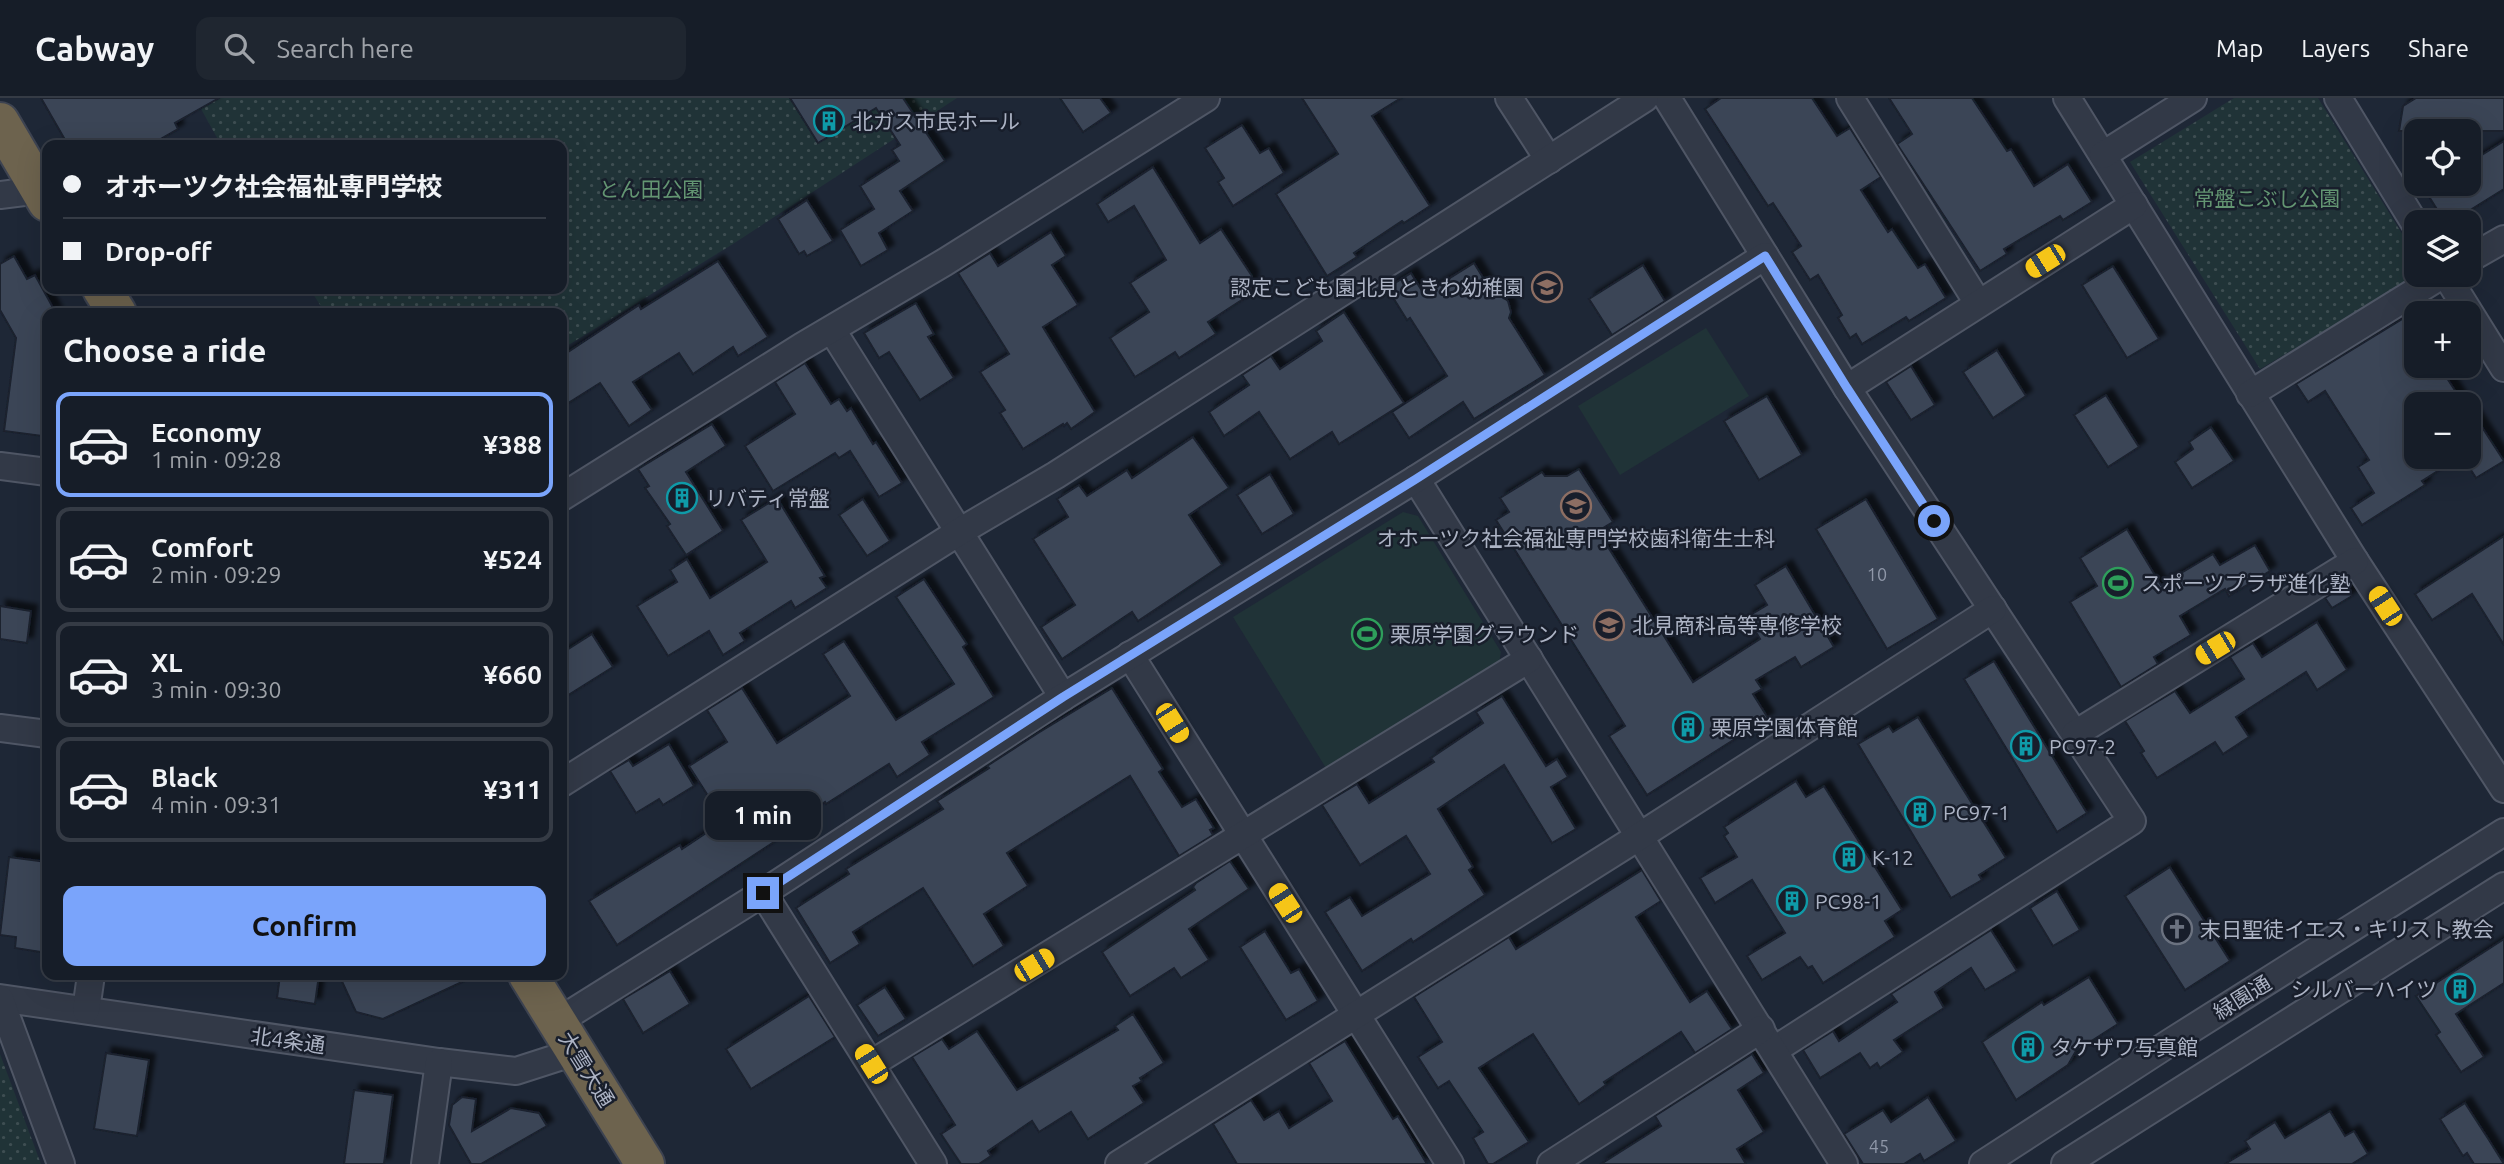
<!DOCTYPE html>
<meta charset="utf-8">
<style>
:root{--surface:#161d28;--page:#1f2630;--text:#f1f3f6;--muted:#9ea2a8;--line:#353b45;--accent:#7aa4fb}
body{margin:0;font-family:Ubuntu,"Noto Sans JP",sans-serif;background:var(--page);color:var(--text);height:100vh;display:flex;flex-direction:column;font-size:26px;white-space:nowrap}
*{box-sizing:border-box;margin:0}
p{font-size:23px;color:var(--muted)}
.icon{flex:none;width:38px;height:38px;fill:none;stroke:currentColor;stroke-width:2;stroke-linecap:round;stroke-linejoin:round}
.map{position:relative;flex:1;overflow:hidden}
.drawer{position:absolute;left:42px;top:210px;width:525px;height:672px;display:flex;flex-direction:column;background:var(--surface);border-radius:14px;box-shadow:0 7px 28px #0002,0 0 0 2px var(--line)}
.drawer>*{flex:none}
.hud{position:absolute;left:42px;top:42px;width:525px;height:154px;border-radius:14px;box-shadow:0 7px 28px #0002,0 0 0 2px var(--line);display:grid;align-content:center;height:154px;padding:0 21px;background:var(--surface)}
.buttons{position:absolute;left:2404px;top:21px;display:grid;gap:14px}
.buttons a{display:grid;place-items:center;width:77px;height:77px;border-radius:14px;background:var(--surface);box-shadow:0 7px 28px #0002,0 0 0 2px var(--line);font-size:35px}
.end{position:absolute;width:32px;height:32px;margin:-16px;border:9px solid #7aa4fb;background:#111;box-shadow:0 0 0 4px #111}
.from{border-radius:50%}
.bubble{position:absolute;height:49px;border-radius:14px;background:var(--surface);box-shadow:0 7px 28px #0002,0 0 0 2px var(--line);font-size:23px;font-weight:700;line-height:49px;text-align:center}
.car{position:absolute;width:21px;height:42px;margin:-21px -10px;border-radius:9px;box-shadow:0 0 5px 2px #0007;background:linear-gradient(#f5c518 24%,#345 0 40%,#f5c518 0 76%,#345 0 86%,#f5c518 0)}
.hud b{display:flex;align-items:center;gap:24px;height:66px;font-size:26px}
.hud b+b{border-top:2px solid var(--line)}
.hud i{width:18px;height:18px;background:var(--text)}
ul{padding:0;list-style:none}
li{display:flex;align-items:center;gap:21px;height:105px;margin:0 14px 10px;padding:0 7px;border:4px solid var(--line);border-radius:14px}
li div{flex:1}
li b{display:block;font-size:26px}
li em{font-style:normal;font-weight:700}
li.active{border-color:var(--accent)}
li>.icon{width:63px;height:63px;stroke-width:1.5}
h2{padding:0 21px;font-size:32px;line-height:84px}
.cta{display:flex;gap:14px;margin-top:auto;padding:14px 21px}
.cta a{flex:1;height:80px;border-radius:14px;background:var(--accent);color:#111;font-size:28px;font-weight:700;line-height:80px;text-align:center}
header{display:flex;align-items:center;gap:42px;box-sizing:border-box;height:98px;padding:0 35px;background:var(--surface);border-bottom:2px solid var(--line)}
header strong{font-size:33px}
nav{display:flex;gap:38px;margin-inline-start:auto;font-size:24px}
.search{width:490px;height:63px;background:var(--page);display:flex;align-items:center;gap:18px;box-sizing:border-box;padding:0 24px;border-radius:14px;color:var(--muted);font-size:26px}
.map>svg:first-child{display:block}
</style>
<header>
<strong>Cabway</strong>
<div class="search"><svg class="icon" aria-label="search" viewBox="0 0 24 24"><circle cx="10" cy="10" r="6"/><path d="M15 15l6 6"/></svg>Search here</div>
<nav><a>Map</a><a>Layers</a><a>Share</a></nav>
</header>
<div class="map">
<svg width="2504" height="1066" viewBox="0 0 2504 1066">
<defs>
<pattern id="green-dots" width="8" height="8" patternUnits="userSpaceOnUse" patternTransform="scale(1.75)"><rect width="8" height="8" fill="#203337"/><path d="M2 2h.1M6 6h.1" fill="none" stroke="#3e4e52" stroke-width="1.8" stroke-linecap="round"/></pattern>
<filter id="shadow"><feDropShadow dx="6" dy="-6" stdDeviation="2" flood-color="#0009"/></filter>
</defs>
<rect width="100%" height="100%" fill="#1e2736"/>
<g fill="url(#green-dots)">
<path d="M195,0h762l-224,146 -171,105v-36h-237l-15,-24h252v-144h-341z"/>
<path d="M2234,0h84l99,160v17h2l-159,94 -130,-207z"/>
<path d="M0,956l41,110h-41z"/>
</g>
<g fill="#203337">
<path d="M1706,230l43,68 -129,79 -42,-69z"/>
<path d="M1403,414l15,4 83,136 -2,11 -173,105 -93,-151z"/>
</g>
<g fill="#3a4557" stroke="#1a202d" stroke-width="2" filter="url(#shadow)">
<path d="M41,0h178l-44,25 3,6 -28,16h-82z"/>
<path d="M790,0h113l42,63 -45,30 13,20 -34,22 9,17 -27,16 -21,-36 34,-21 -14,-23 39,-25 -7,-11 8,-5 -24,-37 -58,35z"/>
<path d="M1060,0h40l11,15 -28,19z"/>
<path d="M1302,0h99l-29,18 58,90 -26,17 -2,-2 -48,32 3,4 -30,19 -51,-82 62,-40z"/>
<path d="M1721,0h91l25,38 13,-8 31,49 -20,13 27,42 4,-3 26,39 7,-4 21,34 -37,23 -3,-4 -44,27 -6,-10 -6,4 -12,-20 4,-3 -24,-40 -8,5 -18,-28 9,-6 -28,-43 -5,3 -63,-97z"/>
<path d="M1889,0h83l35,53 4,-2 23,37 34,-22 24,38 -29,18 -3,-4 -56,33 3,5 -27,17 -83,-127 15,-10z"/>
<path d="M2416,0h88v33h-105l4,-25z"/>
<path d="M1242,27l18,28 9,-5 15,25 -51,33 -15,-24 6,-4 -19,-30z"/>
<path d="M2504,43v48l-53,33h-6l-24,-38h48v-21z"/>
<path d="M1153,69l47,76 21,-14 31,47 -1,18 -43,28 8,12 -37,24 -4,-6 -40,25 -25,-39 39,-26 -19,-29 36,-23 -32,-54 -26,16 -11,-18z"/>
<path d="M807,102l26,41 -26,15 -3,-5 -5,3 -21,-35z"/>
<path d="M1051,134l15,24 -14,9 26,40 -35,22 52,85 -24,17 -4,-6 -3,3 -1,-2 -40,25 -23,-36 5,-3 -25,-38 29,-18 -51,-81 32,-20 8,13z"/>
<path d="M14,158l13,23 8,-4 21,38h-9v81l-5,42 -38,-5 12,-93 -16,-28v-46z"/>
<path d="M718,163l50,76 -30,19 -5,-9 -40,27 -14,-21 -46,29 19,28 -23,16 -29,-43 -38,24v-51l77,-51 2,4z"/>
<path d="M1474,165l18,29 6,1 10,8 3,11 -2,6 36,57 -71,44 -11,-17 -54,36 -17,-26 55,-36 -37,-58 -3,2 -20,-32 24,-15 13,21z"/>
<path d="M1643,167l22,36 -53,34 -23,-36z"/>
<path d="M2113,168l46,73 -32,19 -45,-73z"/>
<path d="M916,205l18,31 -6,3 26,41 -34,22 -31,-48 -10,6 -15,-25z"/>
<path d="M2417,212v56h22l25,38h-47v53h43l-38,24 3,4 -63,40 -11,-17 23,-15 -16,-26 11,-7 -44,-69 -17,11 -12,-18z"/>
<path d="M1344,214l60,91 -65,41 -7,-12 -42,27 -31,-47 -35,24 -15,-24 40,-27 -7,-10 29,-19 9,13 42,-28 -6,-10z"/>
<path d="M1997,252l29,46 -33,22 -30,-46z"/>
<path d="M805,265l26,41 8,-5 8,12 4,-3 22,36 3,-2 26,41 -23,14 -29,-46 -11,7 -4,-5 -62,38 -28,-45 50,-32 -20,-32z"/>
<path d="M1911,268l24,39 -24,15 -25,-38z"/>
<path d="M2106,297l33,52 -31,20 -34,-52z"/>
<path d="M1767,298l35,59 -43,25 -35,-59z"/>
<path d="M2469,309l35,54 -28,17 -7,-11z"/>
<path d="M712,326l14,22 -40,26 37,59 -37,24 -19,-29 3,-2 -25,-36 4,-2 -11,-17z"/>
<path d="M2211,329l23,34 -42,27 -17,-26 18,-13 -4,-7z"/>
<path d="M1193,339l36,51 -40,27 33,50 -84,56 -6,-9 -70,47 -21,-32 34,-22 -42,-66 35,-22 -11,-18 22,-14 8,11 40,-26 5,8z"/>
<path d="M1579,371l34,53 -15,9 95,151 67,-43 -13,-22 20,-12 -12,-20 31,-19 48,81 -33,20 -6,-10 -39,23 6,9 -9,5 15,24 -121,77 -38,-59 16,-10 -129,-206 13,-8 -9,-14 42,-26 3,4h22z"/>
<path d="M1270,376l24,40 -32,20 -25,-39z"/>
<path d="M777,400l48,78 -5,2 7,10 -32,20 -4,-7 -51,32 5,8 -22,14 -14,-24 -41,25 -31,-50 40,-24 -7,-12 17,-11 23,39 57,-36 -26,-42z"/>
<path d="M863,401l27,42 -23,15 -28,-41z"/>
<path d="M1866,401l72,120 -51,30 -71,-120z"/>
<path d="M2127,431l34,56 52,-31 7,11 35,-20 15,26 -41,25 -4,-7 -45,27 11,19 -37,22 4,7 -37,23 -51,-85 27,-16 -17,-28z"/>
<path d="M2504,438v109l-32,-51 -40,26 -17,-26z"/>
<path d="M924,481l43,65 -4,3 31,50 -72,45 8,13 -33,22 -8,-13 -63,40 -1,-2 -54,35 3,5 -157,103 -28,-44 91,-56 2,4 42,-28 -35,-55 38,-24 -20,-32 35,-22 35,55 73,-47 -27,-42 21,-13 52,79 58,-36 -58,-87z"/>
<path d="M2346,487l6,11 -20,12 -7,-10z"/>
<path d="M0,508l31,5 -4,32 -27,-4z"/>
<path d="M2317,524l30,48 -30,20 -11,-18 -70,45 13,20 -26,17 -8,-12 -58,36 -16,-25 3,-2 -19,-30 50,-30 15,22 54,-34 -14,-22 23,-14 9,14z"/>
<path d="M592,536l21,33 -51,32v-46z"/>
<path d="M1994,563l93,152 -30,19 -93,-153z"/>
<path d="M1112,590l51,81 -4,3 23,35 14,-8 18,29 -4,2 3,5 -34,21 -49,-80 -123,77 21,33 -44,28 20,32 -31,20 -50,-78 -70,44 7,12 -30,19 -34,-55 53,-34 -3,-5 97,-60 -6,-8 52,-33 -2,-2 51,-33z"/>
<path d="M1502,598l44,70 11,-7 11,18 -17,10 25,42 -24,14 -48,-78 -66,44 35,58 -4,3 16,25 -72,47 -2,-3 -49,32 -37,-59 25,-15 12,19 68,-42 -24,-38 -46,29 -38,-60 35,-21 12,19 65,-41 -3,-4 52,-35 -7,-11z"/>
<path d="M1918,619l88,141 -27,17 3,5 -31,18 -93,-154 31,-18 4,6z"/>
<path d="M669,646l25,42 -31,19 -4,-6 -23,14 -26,-42 19,-11 4,6z"/>
<path d="M1796,683l10,16 18,-11 78,124 -17,11 10,16 -72,46 -11,-17 -4,2 -8,-11 -38,23 -15,-24 38,-23 -33,-53 -37,23 -15,-25 37,-21 -13,-21 4,-3 -4,-6z"/>
<path d="M9,759l38,5v91l-32,-5 1,-11 -16,-2z"/>
<path d="M1230,763l19,28 -60,40 20,31 -28,18 -7,-10 -44,28 -28,-44 93,-62 -2,-3 3,-4z"/>
<path d="M2170,769l60,94 -45,29 -60,-94z"/>
<path d="M1642,772l19,31 -25,16 54,85 17,-11 25,38 -37,24 -14,-21 -77,50 2,3 -27,19 -46,-70 -54,34 50,74 -36,22h-5l-15,-26 10,-6 -34,-51 -11,7 -20,-31 24,-15 -28,-45 95,-60 7,12z"/>
<path d="M2057,793l23,39 -27,16 -23,-38z"/>
<path d="M1991,832l26,41 -32,19 -14,-22 -36,24 9,16 -50,32 9,12 -23,16 -3,-5 -7,5 -10,-15 -40,25 -17,-28 30,-19 6,10 58,-39 -6,-8z"/>
<path d="M1265,833l26,42 8,-4 19,32 -32,19 -46,-73z"/>
<path d="M2504,841v44l-48,31 28,43 -23,15 -25,-37 4,-3 -24,-36z"/>
<path d="M670,873l20,33 -47,29 -20,-34z"/>
<path d="M280,877h39l-4,29 -38,-6z"/>
<path d="M339,877h138l-94,44 -27,-7z"/>
<path d="M2089,879l29,47 -42,27 -8,14 -52,35 -34,-58 60,-40 2,3z"/>
<path d="M885,889l21,32 -28,17 -21,-31z"/>
<path d="M809,898l26,41 -84,52 -25,-40z"/>
<path d="M1133,916l31,49 -24,15 2,3 -9,5 11,17 -56,36 -17,-27 -32,20 -7,-11 -44,30 3,5 -12,8h-18l-20,-30 14,-9 -43,-68 30,-18 7,10 28,-18 40,59 101,-60 -3,-4z"/>
<path d="M1345,943l48,78 5,-3 29,48h-190l-24,-40 38,-24 13,20 15,-9 10,17 43,-27 -23,-38z"/>
<path d="M106,955l43,7 -12,76 -43,-7z"/>
<path d="M1752,956l12,19 -26,17 26,42 -27,17 9,15h-145l60,-38 -6,-10z"/>
<path d="M354,992l39,5 -9,69h-40z"/>
<path d="M462,999l14,2 -4,32 39,-23 28,5 8,13 -66,38h-10l-22,-39 3,-20z"/>
<path d="M1928,999l28,44 -32,20 -4,-7 -16,10h-41l-19,-30 39,-24 8,12z"/>
<path d="M2465,1005l24,37 15,24h-30l-7,-11 -4,3 -23,-37z"/>
<path d="M2330,1013l15,25 9,-5 14,23 -16,10h-127l25,-15 -5,-8 30,-19 10,16z"/>
</g>
<g fill="none" stroke-linecap="round" stroke-linejoin="round">
<g stroke="#4f5665" stroke-width="30">
<g id="minor">
<path d="M1509,0l40,62"/>
<path d="M1667,0l180,290 285,433 -358,229"/>
<path d="M1850,0l128,205"/>
<path d="M2067,0l288,463 149,228"/>
<path d="M2338,0l79,129"/>
<path d="M2103,57l90,-57"/>
<path d="M0,97l40,-5"/>
<path d="M2469,161l35,-20"/>
<path d="M2446,177l58,93"/>
<path d="M832,232l231,367"/>
<path d="M1847,290l287,-183"/>
<path d="M2250,296l192,-119"/>
<path d="M0,368l47,6"/>
<path d="M1416,381l428,685"/>
<path d="M562,399l239,-150 144,-85 261,-164"/>
<path d="M1130,557l320,509"/>
<path d="M0,630l47,6"/>
<path d="M2075,636l280,-173"/>
<path d="M562,685l397,-251 97,-57 589,-377"/>
<path d="M763,795l170,271"/>
<path d="M0,900l439,64 77,9 59,-19"/>
<path d="M0,901l61,165"/>
<path d="M86,912l5,-35"/>
<path d="M557,924l206,-129 300,-196 353,-218 349,-223"/>
<path d="M871,966l658,-405"/>
<path d="M425,1066l14,-102"/>
<path d="M1119,1066l521,-328 353,-227"/>
<path d="M1551,1066l210,-135"/>
<path d="M1983,1066l188,-122 333,-210"/>
<path d="M2065,1066l439,-278"/>
</g>
</g>
<g stroke="#3d4351" stroke-width="42">
<g id="highway">
<path d="M0,24l47,80"/>
<path d="M102,191l15,24"/>
<path d="M528,877l117,189"/>
</g>
</g>
<use href="#minor" stroke="#323947" stroke-width="26"/>
<use href="#highway" stroke="#6d634e" stroke-width="38"/>
</g>
<g fill="none" stroke-linecap="round" stroke-linejoin="round">
<path stroke="#7aa4fb" stroke-width="9" d="M763,795l300,-196 353,-218 349,-223 82,132 87,133"/>
</g>
<defs>
<g id="building-ring" transform="scale(1.575)"><circle r="9.5" fill="#181e2b" stroke="#0f9aa8" stroke-width="1.5"/><path d="M-4-6H4V6H1V3H-1V6H-4ZM-2.5-4.3h1.7v1.8h-1.7ZM.8-4.3h1.7v1.8H.8ZM-2.5-1h1.7V.8h-1.7ZM.8-1h1.7V.8H.8Z" fill="#0f9aa8"/></g>
<g id="school-ring" transform="scale(1.575)"><circle r="9.5" fill="#181e2b" stroke="#8d6e63" stroke-width="1.5"/><path d="M0-5L7-2L0 1L-7-2ZM-4 1L0 2.5L4 1V4Q0 6-4 4Z" fill="#8d6e63"/></g>
<g id="university-ring" transform="scale(1.575)"><circle r="9.5" fill="#181e2b" stroke="#8d6e63" stroke-width="1.5"/><path d="M0-5L7-2L0 1L-7-2ZM-4 1L0 2.5L4 1V4Q0 6-4 4Z" fill="#8d6e63"/></g>
<g id="stadium-ring" transform="scale(1.575)"><circle r="9.5" fill="#181e2b" stroke="#2e9e5b" stroke-width="1.5"/><path d="M0-5a6.5 5 0 1 0 0 10a6.5 5 0 1 0 0-10ZM-3.5-1.8h7v3.6h-7Z" fill="#2e9e5b"/></g>
<g id="church-ring" transform="scale(1.575)"><circle r="9.5" fill="#181e2b" stroke="#6b7280" stroke-width="1.5"/><path d="M-1.2-6h2.4v3.5h3.3v2.4h-3.3V6h-2.4V-.1h-3.3v-2.4h3.3Z" fill="#6b7280"/></g>
</defs>
<g fill-rule="evenodd">
<use href="#building-ring" x="829" y="23"/>
<use href="#school-ring" x="1547" y="189"/>
<use href="#building-ring" x="682" y="400"/>
<use href="#university-ring" x="1576" y="408"/>
<use href="#stadium-ring" x="2118" y="485"/>
<use href="#university-ring" x="1609" y="527"/>
<use href="#stadium-ring" x="1367" y="536"/>
<use href="#building-ring" x="1688" y="629"/>
<use href="#building-ring" x="2026" y="648"/>
<use href="#building-ring" x="1920" y="714"/>
<use href="#building-ring" x="1849" y="759"/>
<use href="#building-ring" x="1792" y="803"/>
<use href="#church-ring" x="2177" y="831"/>
<use href="#building-ring" x="2460" y="891"/>
<use href="#building-ring" x="2028" y="949"/>
</g>
<g text-anchor="middle" dominant-baseline="central" stroke-width="5" stroke-linejoin="round" paint-order="stroke">
<g font-size="18" fill="#9098a9">
<text x="1877" y="476">10</text>
<text x="1879" y="1048">45</text>
</g>
<g font-size="21" fill="#acb3c4" stroke="#181e2b" text-anchor="start">
<text x="852" y="23">北ガス市民ホール</text>
<text x="1524" y="189" text-anchor="end">認定こども園北見ときわ幼稚園</text>
<text x="705" y="400">リバティ常盤</text>
<text x="1576" y="440" text-anchor="middle">オホーツク社会福祉専門学校歯科衛生士科</text>
<text x="2141" y="485">スポーツプラザ進化塾</text>
<text x="1632" y="527">北見商科高等専修学校</text>
<text x="1390" y="536">栗原学園グラウンド</text>
<text x="1711" y="629">栗原学園体育館</text>
<text x="2049" y="648">PC97-2</text>
<text x="1943" y="714">PC97-1</text>
<text x="1872" y="759">K-12</text>
<text x="1815" y="803">PC98-1</text>
<text x="2200" y="831">末日聖徒イエス・キリスト教会</text>
<text x="2437" y="891" text-anchor="end">シルバーハイツ</text>
<text x="2051" y="949">タケザワ写真館</text>
</g>
<g font-size="21" fill="#639572" stroke="#181e2b">
<text x="651" y="91">とん田公園</text>
<text x="2267" y="100">常盤こぶし公園</text>
</g>
<g font-size="21" fill="#acb3c4" stroke="#181e2b">
<text transform="translate(2242 899) rotate(-32)">緑園通</text>
<text transform="translate(288 942) rotate(8)">北4条通</text>
<text transform="translate(587 971) rotate(58)">大雪大通</text>
</g>
</g>
</svg>
<div class="buttons">
<a><svg class="icon" aria-label="locate" viewBox="0 0 24 24"><circle cx="12" cy="12" r="6"/><path d="M12 2v4M12 18v4M2 12h4M18 12h4"/></svg></a>
<a><svg class="icon" aria-label="layers" viewBox="0 0 24 24"><path d="M12 4l9 5-9 5-9-5zM3 14l9 5 9-5"/></svg></a>
<a>+</a>
<a>−</a>
</div>
<i class="end from" style="left:1934px;top:423px"></i>
<i class="end" style="left:763px;top:795px"></i>
<div class="bubble" style="left:705px;top:693px;width:116px">1 min</div>
<i class="car" style="left:2045px;top:163px;rotate:238deg"></i>
<i class="car" style="left:2385px;top:508px;rotate:327deg"></i>
<i class="car" style="left:2215px;top:550px;rotate:239deg"></i>
<i class="car" style="left:1172px;top:625px;rotate:148deg"></i>
<i class="car" style="left:1285px;top:805px;rotate:327deg"></i>
<i class="car" style="left:1034px;top:867px;rotate:59deg"></i>
<i class="car" style="left:871px;top:966px;rotate:328deg"></i>
<div class="hud">
<b><i class="from"></i>オホーツク社会福祉専門学校</b>
<b><i></i>Drop-off</b>
</div>
<section class="drawer">
<h2>Choose a ride</h2>
<ul>
<li class="active"><svg class="icon" aria-label="car" viewBox="0 0 24 24"><path d="M5 17H2v-5l4-1 3-4h7l3 4 3 1v5h-3M9 17h6M6 11h13"/><circle cx="7" cy="17" r="2"/><circle cx="17" cy="17" r="2"/></svg><div><b>Economy</b><p>1 min · 09:28</p></div><em>¥388</em></li>
<li><svg class="icon" aria-label="car" viewBox="0 0 24 24"><path d="M5 17H2v-5l4-1 3-4h7l3 4 3 1v5h-3M9 17h6M6 11h13"/><circle cx="7" cy="17" r="2"/><circle cx="17" cy="17" r="2"/></svg><div><b>Comfort</b><p>2 min · 09:29</p></div><em>¥524</em></li>
<li><svg class="icon" aria-label="car" viewBox="0 0 24 24"><path d="M5 17H2v-5l4-1 3-4h7l3 4 3 1v5h-3M9 17h6M6 11h13"/><circle cx="7" cy="17" r="2"/><circle cx="17" cy="17" r="2"/></svg><div><b>XL</b><p>3 min · 09:30</p></div><em>¥660</em></li>
<li><svg class="icon" aria-label="car" viewBox="0 0 24 24"><path d="M5 17H2v-5l4-1 3-4h7l3 4 3 1v5h-3M9 17h6M6 11h13"/><circle cx="7" cy="17" r="2"/><circle cx="17" cy="17" r="2"/></svg><div><b>Black</b><p>4 min · 09:31</p></div><em>¥311</em></li>
</ul>
<div class="cta"><a>Confirm</a></div>
</section>
</div>
